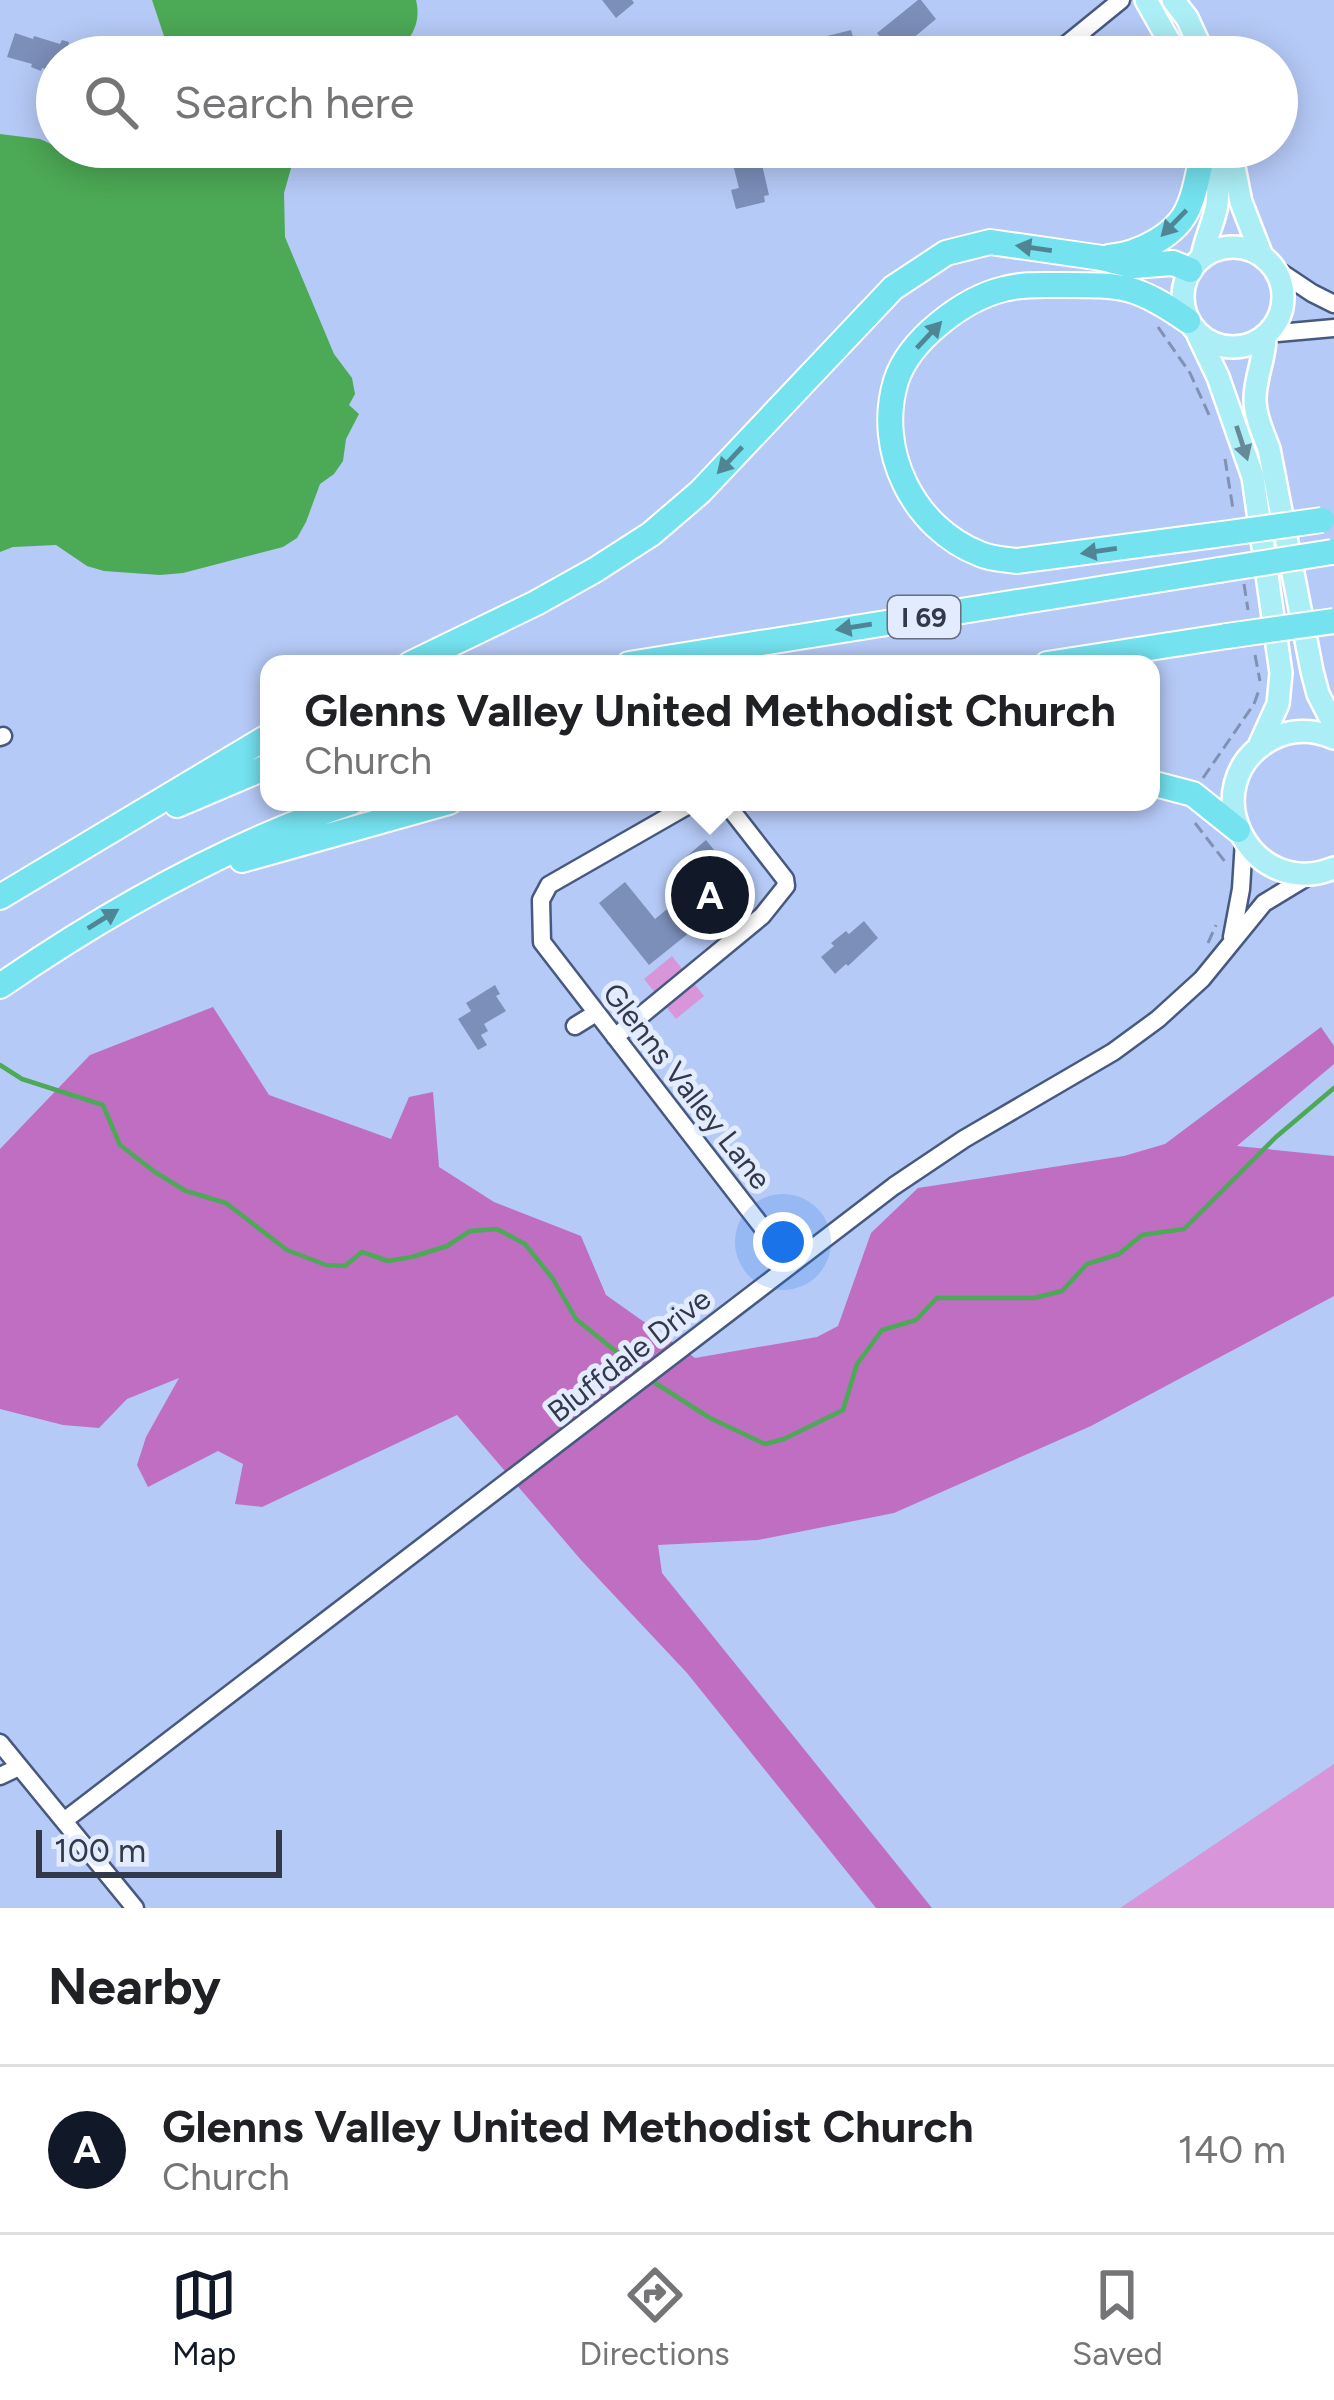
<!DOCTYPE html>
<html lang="en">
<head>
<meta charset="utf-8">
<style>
  body { margin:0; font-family:Figtree,sans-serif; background:#f2f2f2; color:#202124 }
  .scale { position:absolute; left:36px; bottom:30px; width:246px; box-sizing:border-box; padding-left:12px; border:6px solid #31394b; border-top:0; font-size:33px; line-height:42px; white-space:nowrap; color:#31394b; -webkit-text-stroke:9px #e3ebfe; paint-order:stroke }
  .you { position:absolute; left:783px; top:1242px; width:42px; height:42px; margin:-30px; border:9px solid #fff; border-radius:50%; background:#1a73e8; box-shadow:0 0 0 18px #1a73e833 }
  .badge { display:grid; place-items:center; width:78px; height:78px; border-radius:50%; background:#111827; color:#fff; font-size:39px; font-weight:700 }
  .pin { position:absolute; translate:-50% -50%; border:6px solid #fff; box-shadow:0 3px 12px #0006 }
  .popup { position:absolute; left:260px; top:655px; width:900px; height:156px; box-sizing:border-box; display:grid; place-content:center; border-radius:24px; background:#fff; filter:drop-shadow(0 3px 9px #0005); font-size:39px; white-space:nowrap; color:#757577 }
  .popup b { font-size:45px; color:#202124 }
  .popup::after { content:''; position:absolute; left:50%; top:100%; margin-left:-24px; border:24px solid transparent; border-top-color:#fff }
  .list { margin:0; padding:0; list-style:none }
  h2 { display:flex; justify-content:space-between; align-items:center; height:156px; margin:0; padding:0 48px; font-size:51px }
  h2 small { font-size:39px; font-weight:400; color:#757577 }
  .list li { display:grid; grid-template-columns:78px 1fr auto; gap:36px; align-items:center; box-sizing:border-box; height:168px; padding:0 48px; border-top:3px solid #e0e0e0 }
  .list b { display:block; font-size:45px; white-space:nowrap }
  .list p { margin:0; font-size:39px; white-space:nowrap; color:#757577 }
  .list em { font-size:39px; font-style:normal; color:#757577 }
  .icon { flex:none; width:66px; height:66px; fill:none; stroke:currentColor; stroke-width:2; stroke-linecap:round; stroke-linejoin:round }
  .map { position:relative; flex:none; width:1334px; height:1908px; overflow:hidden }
  .search { position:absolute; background:#fff; box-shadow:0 6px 30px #0003; left:36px; right:36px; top:36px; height:132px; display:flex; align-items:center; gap:30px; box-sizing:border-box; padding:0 42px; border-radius:66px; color:#757577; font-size:45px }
  .sheet { height:324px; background:#fff }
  nav { display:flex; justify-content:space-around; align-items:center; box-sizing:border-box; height:168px; border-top:3px solid #e0e0e0; background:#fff; font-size:33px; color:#757577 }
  nav a { display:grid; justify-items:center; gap:6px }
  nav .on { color:#111827 }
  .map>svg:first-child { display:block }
  .green { fill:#d895da }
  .forest { fill:#bf6ec2 }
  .water { fill:#4ca955 }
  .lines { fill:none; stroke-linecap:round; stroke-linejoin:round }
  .stream { stroke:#4ca955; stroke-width:4.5 }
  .building { fill:#7c8fb9 }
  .minor-casing { stroke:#47597f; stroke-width:21 }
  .major-casing { stroke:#fff; stroke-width:26 }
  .highway-casing { stroke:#fff; stroke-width:28 }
  .path { stroke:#8191b3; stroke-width:3; stroke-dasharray:12 6; stroke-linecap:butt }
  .minor { stroke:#fff; stroke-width:16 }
  .major { stroke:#aceef5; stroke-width:21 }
  .highway { stroke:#74e2ef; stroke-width:24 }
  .highway-bridge-casing { stroke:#fff; stroke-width:28; stroke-linecap:butt }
  .highway-bridge { stroke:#74e2ef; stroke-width:24 }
  .oneway { fill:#4f8595 }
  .oneway2 { fill:#688a98 }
  .labels { text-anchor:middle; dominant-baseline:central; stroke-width:10; stroke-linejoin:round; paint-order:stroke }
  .shield { fill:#e3ebfe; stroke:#666e81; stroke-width:3 }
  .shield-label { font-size:27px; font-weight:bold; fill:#31394b }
  .street-label { font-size:30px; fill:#31394b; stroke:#e3ebfe }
</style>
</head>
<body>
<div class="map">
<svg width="1334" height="1908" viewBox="0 0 1334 1908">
  <rect width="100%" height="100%" fill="#b6caf7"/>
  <path class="green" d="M 672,956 L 704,996 L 676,1019 L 644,979 Z
    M 1334,1764 L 1334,1908 L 1120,1908 Z"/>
  <path class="forest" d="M 213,1007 L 269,1095 L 391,1139 L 409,1097 L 433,1092 L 439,1167 L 494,1202 L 581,1236 L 606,1295 L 695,1358 L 817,1337 L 838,1326 L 871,1233 L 918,1188 L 1124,1156 L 1165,1144 L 1321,1027 L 1334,1046 L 1334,1064 L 1237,1146 L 1334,1156 L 1334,1296 L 1091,1426 L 894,1513 L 758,1540 L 658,1545 L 662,1573 L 932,1908 L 876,1908 L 687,1673 L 581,1560 L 457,1415 L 262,1507 L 235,1504 L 243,1464 L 218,1451 L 148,1487 L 137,1465 L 146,1437 L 179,1378 L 127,1399 L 99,1428 L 63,1425 L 0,1409 L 0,1149 L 90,1055 Z"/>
  <path class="water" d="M 152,0 L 416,0 C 422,24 410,41 392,57 L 166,57 L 164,36 Z
    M 0,134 L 40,139 L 62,149 L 84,164 L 94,164 L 114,147 L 297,147 L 284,193 L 285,237 L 334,354 L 352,378 L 355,394 L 349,405 L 359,414 L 346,439 L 343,461 L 334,474 L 320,484 L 306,522 L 297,538 L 283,547 L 183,573 L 160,575 L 104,571 L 87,566 L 56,545 L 13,547 L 0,552 Z"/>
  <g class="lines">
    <path class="stream" d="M 0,1065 L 22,1079 L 103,1105 L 120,1145 L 155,1172 L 186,1191 L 226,1203 L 287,1250 L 326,1265 L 345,1266 L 362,1252 L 388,1261 L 412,1257 L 447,1246 L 470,1231 L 497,1229 L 525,1244 L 553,1279 L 576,1319 L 640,1371
      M 649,1379 L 710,1418 L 765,1444 L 784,1439 L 843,1410 L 857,1364 L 882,1330 L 916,1320 L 937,1298 L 1034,1298 L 1062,1291 L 1087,1264 L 1119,1254 L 1142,1235 L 1184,1229 L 1276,1137 L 1334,1088"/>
  </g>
  <path class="building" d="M 602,0 L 632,0 L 634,3 L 616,18 Z
    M 918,0 L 921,0 L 936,19 L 894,54 L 877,33 Z
    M 851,30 L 858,53 L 842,57 L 804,57 L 800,43 Z
    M 15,33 L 33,39 L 34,36 L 60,44 L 62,40 L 69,42 L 68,47 L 98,57 L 57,57 L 55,72 L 42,68 L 41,71 L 31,67 L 32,64 L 7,57 Z
    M 733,147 L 753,147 L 755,157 L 760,156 L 769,195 L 764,196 L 765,202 L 736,209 L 731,190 L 739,188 L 731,157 L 735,156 Z
    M 706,840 L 745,888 L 649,965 L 599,903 L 625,882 L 655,919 L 699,883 L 681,861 Z
    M 864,921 L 878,938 L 848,966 L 846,964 L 835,974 L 821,957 L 834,946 L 831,943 L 846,931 L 849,934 Z
    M 495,985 L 500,994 L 496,996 L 506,1011 L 484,1024 L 488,1031 L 481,1035 L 487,1045 L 478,1050 L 458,1019 L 471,1011 L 466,1003 Z"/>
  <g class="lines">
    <g class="minor-casing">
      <path id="minor" d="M 1079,34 L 1097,57
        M 1051,57 L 1121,0
        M 1273,267 L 1312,293 L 1334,304
        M 1268,334 L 1334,328
        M 0,737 L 3,736
        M 694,802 L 549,885 L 541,900 L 542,942 L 790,1263
        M 1232,937 L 1241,889 L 1244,841
        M 575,1026 L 596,1013
        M 615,1037 L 762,916 L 786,886 L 785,879 L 725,802
        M 0,1743 L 135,1908
        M 0,1776 L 19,1767
        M 65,1820 L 894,1186 L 964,1139 L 1113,1052 L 1158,1019 L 1202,979 L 1264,903 L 1312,874"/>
    </g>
    <g class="major-casing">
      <path id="major" d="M 1146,0 L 1178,57
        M 1173,0 L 1187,18 L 1205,57
        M 1230,147 L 1241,202 L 1262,256
        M1183 297a50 50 0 1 1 100 0a50 50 0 1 1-100 0Z
        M 1202,257 C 1206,233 1221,211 1217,186 C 1216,173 1209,160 1204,147
        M 1198,335 L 1218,377 L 1253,477 L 1281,673 L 1278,704 L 1259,746
        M 1265,337 C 1265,359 1255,377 1255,399 C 1255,416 1263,433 1269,449 L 1312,671 L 1318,694 L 1334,725
        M 1334,738 C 1313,729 1290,729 1270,740 C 1192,785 1250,902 1334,868"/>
    </g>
    <g class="highway-casing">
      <path id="highway" d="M 1109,257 C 1139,254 1178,235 1189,206 C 1197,188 1199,166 1204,148
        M 1188,321 C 1135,284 1122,285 1059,285 C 1041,285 1022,284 1004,289 C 963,299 909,340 896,381 C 875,450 913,528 980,554 C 991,559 1004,559 1016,561 L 1215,535
        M 410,664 L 536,603 L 595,570 L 651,534 L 700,492 L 893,288 L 946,253 L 990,242 L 1102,258 L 1134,266 L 1173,263 L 1190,270
        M 629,664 L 1219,570
        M 1047,664 L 1227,636
        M 1151,783 L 1193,794 L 1238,830
        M 177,805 L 269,766
        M 242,860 L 449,802
        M 0,897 L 269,736
        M 0,986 C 109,911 226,845 352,802"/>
    </g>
    <path class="path" d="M 1158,327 L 1190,373 L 1210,417
      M 1225,459 L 1233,509
      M 1244,584 L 1248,610
      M 1255,655 L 1260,681
      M 1203,778 L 1254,704 L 1259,690
      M 1195,823 L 1226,863
      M 1208,943 L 1216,925"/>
    <use href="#minor" class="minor"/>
    <use href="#major" class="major"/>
    <use href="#highway" class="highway"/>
    <g class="highway-bridge-casing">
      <path id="highway-bridge" d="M 1215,535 L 1322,520
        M 1219,570 L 1332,552
        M 1227,636 L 1334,621"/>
    </g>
    <use href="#highway-bridge" class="highway-bridge"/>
  </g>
  <defs><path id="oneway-solid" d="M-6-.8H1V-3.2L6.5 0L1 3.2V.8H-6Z" transform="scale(3)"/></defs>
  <g class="oneway">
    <use href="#oneway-solid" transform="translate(1174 223) rotate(134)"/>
    <use href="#oneway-solid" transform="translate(1034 248) rotate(-172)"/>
    <use href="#oneway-solid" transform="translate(929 335) rotate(-47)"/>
    <use href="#oneway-solid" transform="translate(730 460) rotate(133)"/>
    <use href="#oneway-solid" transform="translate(1099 551) rotate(172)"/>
    <use href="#oneway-solid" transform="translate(854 627) rotate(171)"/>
    <use href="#oneway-solid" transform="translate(103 919) rotate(-32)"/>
  </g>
  <use class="oneway2" href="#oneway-solid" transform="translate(1242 443) rotate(72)"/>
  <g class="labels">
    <rect class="shield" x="888" y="596" width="72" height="42" rx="9"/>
    <g class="shield-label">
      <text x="924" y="617">I 69</text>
    </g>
    <g class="street-label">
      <text transform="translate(687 1086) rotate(52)">Glenns Valley Lane</text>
      <text transform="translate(629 1355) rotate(-38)">Bluffdale Drive</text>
    </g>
  </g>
</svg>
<div class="scale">100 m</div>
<div class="you"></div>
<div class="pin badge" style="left:710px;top:895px">A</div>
<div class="popup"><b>Glenns Valley United Methodist Church</b>Church</div>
<div class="search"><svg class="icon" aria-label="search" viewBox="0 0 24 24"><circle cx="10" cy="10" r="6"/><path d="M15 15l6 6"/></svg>Search here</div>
</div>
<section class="sheet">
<h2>Nearby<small></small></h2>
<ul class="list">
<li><span class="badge">A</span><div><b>Glenns Valley United Methodist Church</b><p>Church</p></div><em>140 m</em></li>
</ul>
</section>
<nav>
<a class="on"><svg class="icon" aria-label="map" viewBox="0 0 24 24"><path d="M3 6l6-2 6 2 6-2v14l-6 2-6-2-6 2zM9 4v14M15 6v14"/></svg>Map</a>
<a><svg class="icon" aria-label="directions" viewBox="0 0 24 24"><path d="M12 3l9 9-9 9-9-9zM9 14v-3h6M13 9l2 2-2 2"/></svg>Directions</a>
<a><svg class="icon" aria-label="saved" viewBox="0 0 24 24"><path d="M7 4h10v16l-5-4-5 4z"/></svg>Saved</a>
</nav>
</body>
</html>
